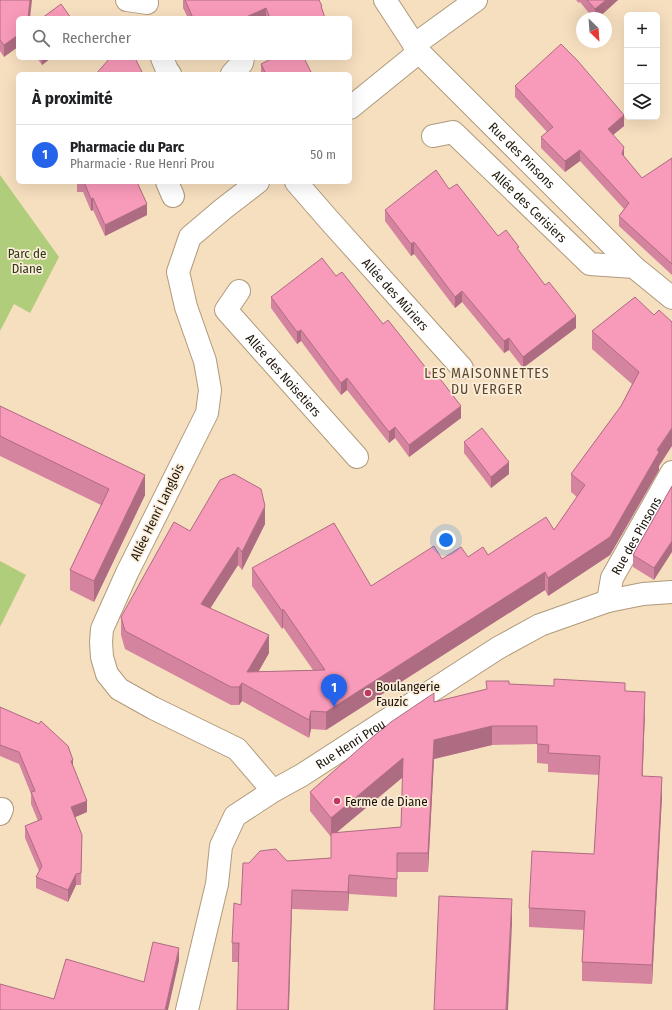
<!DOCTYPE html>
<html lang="fr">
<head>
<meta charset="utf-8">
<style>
  body { margin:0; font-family:"Fira Sans Condensed",sans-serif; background:#f2f2f2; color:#202124 }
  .controls { position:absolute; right:12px; top:12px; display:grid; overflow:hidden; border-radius:6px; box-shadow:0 4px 16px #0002 }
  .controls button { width:36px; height:36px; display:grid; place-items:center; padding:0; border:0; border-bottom:1px solid #e0e0e0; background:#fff; color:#202124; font:20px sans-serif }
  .compass { position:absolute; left:576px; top:12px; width:36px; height:36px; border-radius:50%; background:#fff; box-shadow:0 4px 16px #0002; rotate:155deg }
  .you { position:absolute; left:446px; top:540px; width:14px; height:14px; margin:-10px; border:3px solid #fff; border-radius:50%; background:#1a73e8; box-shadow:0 0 0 6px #1a73e833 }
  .badge { display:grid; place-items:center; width:26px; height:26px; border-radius:50%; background:#2563eb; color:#fff; font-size:13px; font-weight:700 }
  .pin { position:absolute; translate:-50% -33px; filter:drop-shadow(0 1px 2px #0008) }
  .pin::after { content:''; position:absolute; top:21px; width:14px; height:12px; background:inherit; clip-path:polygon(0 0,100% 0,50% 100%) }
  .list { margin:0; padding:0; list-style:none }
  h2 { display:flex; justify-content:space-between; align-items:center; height:52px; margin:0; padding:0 16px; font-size:17px }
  h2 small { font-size:13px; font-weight:400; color:#757577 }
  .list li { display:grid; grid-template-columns:26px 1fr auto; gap:12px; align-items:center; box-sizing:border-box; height:60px; padding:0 16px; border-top:1px solid #e0e0e0 }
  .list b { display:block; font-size:15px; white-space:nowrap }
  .list p { margin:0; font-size:13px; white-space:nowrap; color:#757577 }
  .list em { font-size:13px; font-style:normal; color:#757577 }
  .icon { flex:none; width:22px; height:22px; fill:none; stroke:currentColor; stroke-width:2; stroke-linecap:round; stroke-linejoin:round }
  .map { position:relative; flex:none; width:672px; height:1010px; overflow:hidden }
  .search { position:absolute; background:#fff; box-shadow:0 4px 16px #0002; left:16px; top:16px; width:336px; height:44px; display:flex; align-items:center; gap:10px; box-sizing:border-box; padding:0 14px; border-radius:6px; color:#757577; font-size:15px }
  .panel { position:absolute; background:#fff; box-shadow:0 4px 16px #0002; left:16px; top:72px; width:336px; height:112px; border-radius:6px }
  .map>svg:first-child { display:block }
  .green { fill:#b0cd7b }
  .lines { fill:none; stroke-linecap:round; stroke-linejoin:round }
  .minor-casing { stroke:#af9a7c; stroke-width:24 }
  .minor { stroke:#fff; stroke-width:22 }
  .wall { fill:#d5849f; fill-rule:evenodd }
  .shaded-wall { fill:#ae6c82 }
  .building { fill:#f89ab9; stroke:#ae6c82 }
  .poi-dot { fill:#c23463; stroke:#fbedda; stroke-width:1.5 }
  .labels { text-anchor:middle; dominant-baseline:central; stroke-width:3.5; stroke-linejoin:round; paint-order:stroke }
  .street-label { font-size:13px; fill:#1c1408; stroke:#fbedda }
  .park-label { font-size:13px; fill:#2d3915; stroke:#fbedda }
  .poi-label { font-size:13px; fill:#1c1408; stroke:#fbedda; text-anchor:start }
  .neighbourhood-label { font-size:14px; letter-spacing:1px; fill:#5b482c; stroke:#fbedda }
</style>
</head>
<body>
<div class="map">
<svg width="672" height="1010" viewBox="0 0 672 1010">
  <rect width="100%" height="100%" fill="#f6dfbf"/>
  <path class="green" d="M 0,175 L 59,257 L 30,313 L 14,304 L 0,331 Z
    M 0,561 L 26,575 L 0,627 Z"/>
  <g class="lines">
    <g class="minor-casing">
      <g id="minor">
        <path d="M 127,0 L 147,3"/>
        <path id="s1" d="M 385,0 L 419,52 L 634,267 L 672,298"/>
        <path d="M 414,45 L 476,0"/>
        <path d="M 162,58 L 167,70 L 170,74"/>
        <path d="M 232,74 L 242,63 L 243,58"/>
        <path d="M 350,108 L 419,52"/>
        <path id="s2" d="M 433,136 L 453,132 L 590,264 L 634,267"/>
        <path d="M 167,182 L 173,196"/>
        <path d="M 258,182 L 223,209 L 190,237 L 178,272 L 186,307 L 205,361 L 210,390 L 207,413 L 127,573 L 110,611 L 102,629 L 101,642 L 102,657 L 107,674 L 119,689 L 153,708 L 237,749 L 273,791"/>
        <path id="s3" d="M 296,182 L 329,220 L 462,368"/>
        <path id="s4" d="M 239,291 L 226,310 L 357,457"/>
        <path id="s5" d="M 608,601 L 612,578 L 672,472"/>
        <path d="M 0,814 L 2,809"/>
        <path id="s6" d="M 187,1010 L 217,884 L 221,846 L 235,816 L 273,791 L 302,775 L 498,648 L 540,625 L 608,601 L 643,594 L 672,592"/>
      </g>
    </g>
    <use href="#minor" class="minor"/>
  </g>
  <path class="wall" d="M 0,0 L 32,0 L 4,57 L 0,51 Z
    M 183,0 L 319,0 L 325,18 L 188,18 L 183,8 Z
    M 576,0 L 618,0 L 598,18 L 593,18 L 580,2 L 579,3 Z
    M 37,58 L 51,58 L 42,65 Z
    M 261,64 L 311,74 L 261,74 Z
    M 515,86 L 624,126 L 613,135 L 624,156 L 642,178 L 672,158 L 672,275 L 619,226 L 619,216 L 624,209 L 580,161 L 565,172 L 541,148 L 541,137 L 547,132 L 515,97 Z
    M 77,182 L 137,182 L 147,215 L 105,236 L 93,210 L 91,211 L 83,192 L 77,192 Z
    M 449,189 L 498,236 L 519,251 L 576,328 L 523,368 L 509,350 L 504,353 L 462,302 L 455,308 L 414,254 L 411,256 L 385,221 L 385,210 Z
    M 336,276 L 383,324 L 461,418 L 409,457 L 395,438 L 389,443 L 347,390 L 341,395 L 301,341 L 297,344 L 271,308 L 271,297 Z
    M 635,297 L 659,470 L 610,555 L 548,596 L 545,590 L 326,730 L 311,729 L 309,738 L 242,701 L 239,705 L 231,705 L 125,649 L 121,635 L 121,617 L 190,531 L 265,524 L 242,570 L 238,565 L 210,608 L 269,653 L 258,672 L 313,670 L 283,627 L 282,629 L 252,586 L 252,568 L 371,586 L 442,559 L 468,557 L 488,555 L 554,530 L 577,497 L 571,492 L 571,474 L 621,406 L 632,384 L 592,349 L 592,331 Z
    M 0,406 L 145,495 L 94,602 L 70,590 L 70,570 L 101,505 L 0,456 Z
    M 464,442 L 509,474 L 491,488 L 464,453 Z
    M 672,486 L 654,580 L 633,567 L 633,555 Z
    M 509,684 L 625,691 L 645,711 L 642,776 L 662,796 L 652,984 L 582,981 L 582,962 L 584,930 L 529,927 L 529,908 L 594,854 L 599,775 L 548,772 L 548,764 L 537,763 L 537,744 L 492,745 L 434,759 L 428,872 L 397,872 L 397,897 L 349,894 L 348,911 L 292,909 L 238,962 L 232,962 L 232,943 L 241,905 L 287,861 L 331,858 L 331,837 L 310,811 L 310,792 L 434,702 ZM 403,777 L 401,827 L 336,833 Z
    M 0,707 L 73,767 L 87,812 L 75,817 L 82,847 L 81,885 L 76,885 L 68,902 L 36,888 L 36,877 L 39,871 L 25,838 L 25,826 L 38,821 L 31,804 L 31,794 L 19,764 L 0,756 Z"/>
  <path class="shaded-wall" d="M 30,0 L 32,0 L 30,18 L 28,18 Z
    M 606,0 L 618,0 L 598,18 L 595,18 L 595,9 Z
    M 266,8 L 266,18 L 244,18 Z
    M 18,35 L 18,47 L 4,57 L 4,45 Z
    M 42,58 L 51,58 L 42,65 Z
    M 624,115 L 624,126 L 608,139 L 608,129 Z
    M 624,147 L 624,157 L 622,154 Z
    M 580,150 L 580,161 L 565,172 L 565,161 Z
    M 93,198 L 93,210 L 91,211 L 91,199 Z
    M 147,204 L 147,215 L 105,236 L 105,225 Z
    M 414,242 L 414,254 L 411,256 L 411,244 Z
    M 462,291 L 462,302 L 455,308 L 455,297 Z
    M 576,316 L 576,328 L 523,368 L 523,357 Z
    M 301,330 L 301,341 L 297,344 L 297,332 Z
    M 509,338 L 509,350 L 504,353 L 504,341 Z
    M 347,378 L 347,390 L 341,395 L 341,383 Z
    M 461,406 L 461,418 L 409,457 L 409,445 Z
    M 395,427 L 395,438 L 389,443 L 389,432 Z
    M 672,428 L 672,446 L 659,466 L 659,470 L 610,555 L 548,596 L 548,578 L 657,450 Z
    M 509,462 L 509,474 L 491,488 L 491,477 Z
    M 145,475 L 145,495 L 94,602 L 94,581 Z
    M 265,506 L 265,524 L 242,570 L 242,552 Z
    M 672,541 L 672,552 L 654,580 L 654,568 Z
    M 238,547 L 238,565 L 201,623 L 201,604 Z
    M 545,572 L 545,590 L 326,730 L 326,712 Z
    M 283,609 L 283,627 L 282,629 L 282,611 Z
    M 269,635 L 269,653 L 250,687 L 247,672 Z
    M 242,683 L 242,701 L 239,705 L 239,687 Z
    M 645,692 L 645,711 L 642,795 L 642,776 Z
    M 311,711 L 311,729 L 309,738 L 309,720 Z
    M 492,726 L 492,745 L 434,759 L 428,872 L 428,853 L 434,740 Z
    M 403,758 L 403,777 L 331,837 L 331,818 Z
    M 73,760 L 73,772 L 71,761 Z
    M 662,777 L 662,796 L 652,984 L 652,965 Z
    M 87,801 L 87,812 L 71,819 L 71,807 Z
    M 76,874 L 76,885 L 68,902 L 68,890 Z
    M 349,875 L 349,894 L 348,911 L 348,892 Z
    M 292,890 L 292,909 L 289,1010 L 288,1010 Z
    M 512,899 L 512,924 L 508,1010 L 506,1010 Z
    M 179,948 L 179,961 L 168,1010 L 165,1010 Z"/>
  <path class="building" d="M 0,0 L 30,0 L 28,18 L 18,18 L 18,35 L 4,45 L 0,40 Z
    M 185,0 L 319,0 L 322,6 L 321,6 L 325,18 L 270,18 L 266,8 L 244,18 L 193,18 Z
    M 587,0 L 606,0 L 595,9 Z
    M 61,4 L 71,18 L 42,18 Z
    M 561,44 L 577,60 L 624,115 L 608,129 L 624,147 L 622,154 L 642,178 L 672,158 L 672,264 L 619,216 L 629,203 L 580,150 L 565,161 L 541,137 L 553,127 L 515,86 Z
    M 110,58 L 118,58 L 119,59 L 122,58 L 135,58 L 143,74 L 96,74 Z
    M 273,58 L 304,58 L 311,72 L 308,74 L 266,74 L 261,64 Z
    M 436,170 L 449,189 L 457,184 L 498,236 L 506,230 L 519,247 L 517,248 L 545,285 L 549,282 L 576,316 L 523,357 L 509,338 L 504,341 L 462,291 L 455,297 L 414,242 L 411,244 L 385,210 Z
    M 84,182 L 137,182 L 147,204 L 105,225 L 93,198 L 91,199 Z
    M 322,258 L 336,276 L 342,272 L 383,324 L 388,320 L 430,373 L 434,371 L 461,406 L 409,445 L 395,427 L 389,432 L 347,378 L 341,383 L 301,330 L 297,332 L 271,297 Z
    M 635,297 L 654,315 L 659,310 L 672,322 L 672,428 L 657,450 L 659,452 L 610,537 L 548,578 L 545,572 L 326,712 L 311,711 L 309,720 L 242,683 L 239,687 L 231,687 L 125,631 L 121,617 L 174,522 L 190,531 L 220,480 L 234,474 L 261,489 L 265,506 L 242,552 L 238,547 L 201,604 L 269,635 L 247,672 L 325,670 L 283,609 L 282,611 L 252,568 L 334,523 L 371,586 L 434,546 L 442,559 L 461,547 L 468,557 L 483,547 L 488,555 L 546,517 L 554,530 L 585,485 L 571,474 L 621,406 L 639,372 L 592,331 Z
    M 0,406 L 145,475 L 94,581 L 70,570 L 109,489 L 0,436 Z
    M 482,428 L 509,462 L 491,477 L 464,442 Z
    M 672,486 L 672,541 L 654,568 L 633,555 Z
    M 554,679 L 625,683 L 625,691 L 645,692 L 642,776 L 662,777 L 652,965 L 582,962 L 585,911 L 529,908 L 532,851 L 594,854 L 600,756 L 548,753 L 549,745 L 537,744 L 537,726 L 492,726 L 434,740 L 428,853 L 397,853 L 397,879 L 349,875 L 348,892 L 292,890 L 288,1010 L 237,1010 L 239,943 L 232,943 L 234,903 L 241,905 L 243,863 L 249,863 L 260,851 L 276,849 L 287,861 L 331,858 L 331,833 L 401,827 L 403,758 L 331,818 L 310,792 L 369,740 L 391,722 L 434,693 L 434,702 L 487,689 L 486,681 L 509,681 L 509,684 L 554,686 Z
    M 0,707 L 39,724 L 41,721 L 68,746 L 73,760 L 71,761 L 87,801 L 71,807 L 82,835 L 81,873 L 76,874 L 68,890 L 36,877 L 42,866 L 25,826 L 42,819 L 31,792 L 35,791 L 19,752 L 0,745 Z
    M 439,896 L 512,899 L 506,1010 L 434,1010 Z
    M 153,942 L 179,948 L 165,1010 L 0,1010 L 0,984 L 54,999 L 66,959 L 144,982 Z"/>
  <g class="poi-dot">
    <circle cx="368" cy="693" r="4"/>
    <circle cx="337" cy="801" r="4"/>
  </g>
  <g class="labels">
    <g class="street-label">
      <text stroke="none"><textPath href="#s1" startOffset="208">Rue des Pinsons</textPath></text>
      <text stroke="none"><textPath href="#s2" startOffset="127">Allée des Cerisiers</textPath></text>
      <text stroke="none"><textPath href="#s3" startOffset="150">Allée des Mûriers</textPath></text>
      <text stroke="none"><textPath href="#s4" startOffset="110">Allée des Noisetiers</textPath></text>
      <text transform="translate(157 512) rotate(-64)">Allée Henri Langlois</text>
      <text stroke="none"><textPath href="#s5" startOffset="72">Rue des Pinsons</textPath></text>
      <text stroke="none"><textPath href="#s6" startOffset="337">Rue Henri Prou</textPath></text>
    </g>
    <g class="park-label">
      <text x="27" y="253">Parc de<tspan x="27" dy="15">Diane</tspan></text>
    </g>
    <g class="poi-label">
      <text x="376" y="686">Boulangerie<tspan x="376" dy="15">Fauzic</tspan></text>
      <text x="345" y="801">Ferme de Diane</text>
    </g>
    <g class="neighbourhood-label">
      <text x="487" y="373">LES MAISONNETTES<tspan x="487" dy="16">DU VERGER</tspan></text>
    </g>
  </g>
</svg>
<div class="controls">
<button>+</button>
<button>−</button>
<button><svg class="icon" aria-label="layers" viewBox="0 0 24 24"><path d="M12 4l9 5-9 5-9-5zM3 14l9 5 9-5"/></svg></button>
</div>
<svg class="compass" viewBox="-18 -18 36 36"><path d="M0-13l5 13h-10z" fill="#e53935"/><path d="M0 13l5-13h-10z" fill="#757577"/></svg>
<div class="you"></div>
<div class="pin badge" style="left:334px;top:707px">1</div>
<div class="search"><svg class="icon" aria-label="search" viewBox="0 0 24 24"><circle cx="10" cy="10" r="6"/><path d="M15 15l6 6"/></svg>Rechercher</div>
<section class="panel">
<h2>À proximité<small></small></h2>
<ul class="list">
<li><span class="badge">1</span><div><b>Pharmacie du Parc</b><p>Pharmacie · Rue Henri Prou</p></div><em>50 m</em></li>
</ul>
</section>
</div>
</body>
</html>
